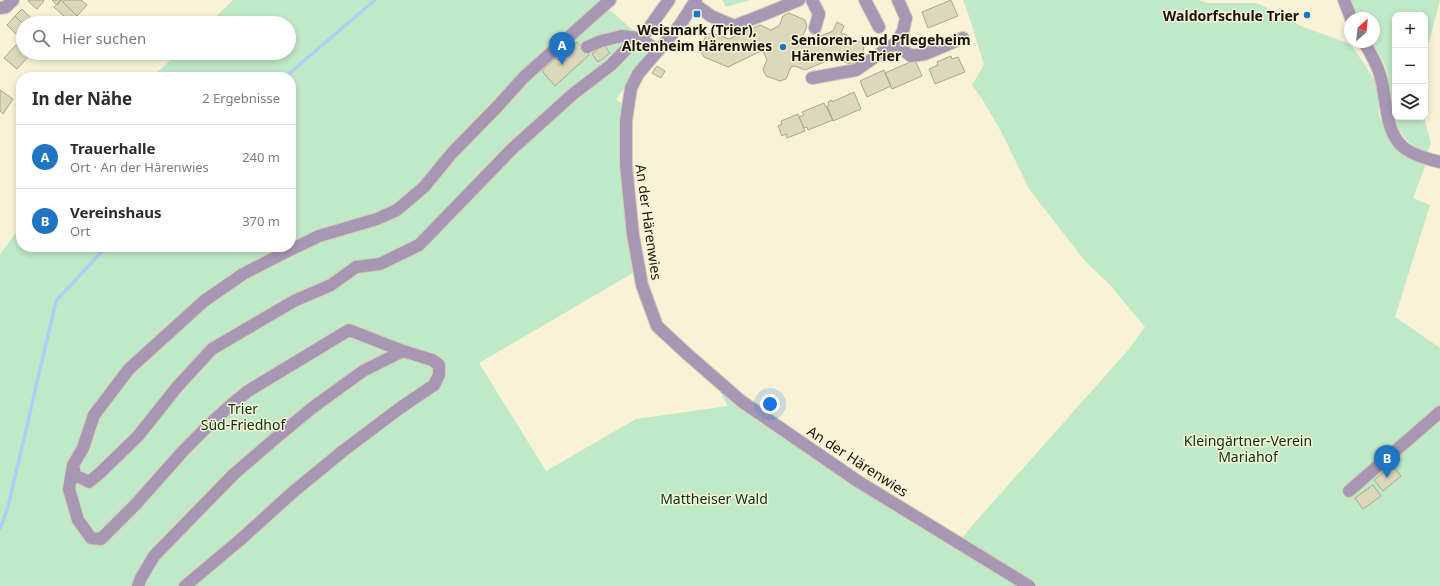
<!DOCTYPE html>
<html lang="de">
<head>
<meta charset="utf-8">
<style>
  body { margin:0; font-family:"Noto Sans",sans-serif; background:#f7f7f7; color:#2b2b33 }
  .controls { position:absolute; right:12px; top:12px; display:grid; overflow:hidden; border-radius:8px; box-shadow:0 2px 6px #0003 }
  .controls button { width:36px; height:36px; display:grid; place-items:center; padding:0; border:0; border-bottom:1px solid #e1e1e2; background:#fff; color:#2b2b33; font:20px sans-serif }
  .compass { position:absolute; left:1344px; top:12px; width:36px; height:36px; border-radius:50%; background:#fff; box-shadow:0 2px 6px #0003; rotate:27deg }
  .you { position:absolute; left:770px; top:404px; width:14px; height:14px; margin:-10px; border:3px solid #fff; border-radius:50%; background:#1a73e8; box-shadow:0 0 0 6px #1a73e833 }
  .badge { display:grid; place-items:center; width:26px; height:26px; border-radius:50%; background:#1f75c3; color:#fff; font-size:13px; font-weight:700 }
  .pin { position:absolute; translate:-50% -33px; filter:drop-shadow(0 1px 2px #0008) }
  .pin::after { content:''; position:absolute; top:21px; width:14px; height:12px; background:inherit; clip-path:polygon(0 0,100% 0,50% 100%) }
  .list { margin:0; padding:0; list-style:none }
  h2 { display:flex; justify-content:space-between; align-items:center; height:52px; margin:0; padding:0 16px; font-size:17px }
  h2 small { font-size:13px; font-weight:400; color:#7c7c81 }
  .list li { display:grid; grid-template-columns:26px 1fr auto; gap:12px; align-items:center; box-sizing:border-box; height:64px; padding:0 16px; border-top:1px solid #e1e1e2 }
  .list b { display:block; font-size:15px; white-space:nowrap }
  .list p { margin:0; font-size:13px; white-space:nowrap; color:#7c7c81 }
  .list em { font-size:13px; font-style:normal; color:#7c7c81 }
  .icon { flex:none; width:22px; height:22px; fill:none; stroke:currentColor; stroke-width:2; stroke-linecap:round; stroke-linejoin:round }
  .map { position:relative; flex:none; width:1440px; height:586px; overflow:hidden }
  .search { position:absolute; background:#fff; box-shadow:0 2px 6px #0003; left:16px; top:16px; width:280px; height:44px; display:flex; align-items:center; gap:10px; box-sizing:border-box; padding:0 14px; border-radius:22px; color:#7c7c81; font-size:15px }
  .panel { position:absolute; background:#fff; box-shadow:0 2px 6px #0003; left:16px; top:72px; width:280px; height:180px; border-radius:16px }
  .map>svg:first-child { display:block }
  .green { fill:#bfe9c7 }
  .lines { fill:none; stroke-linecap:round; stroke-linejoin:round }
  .stream { stroke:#add1f4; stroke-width:3.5 }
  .building { fill:#dcd8bc; stroke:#aca78c }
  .minor-casing { stroke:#d4cfb6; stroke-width:14 }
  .minor { stroke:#a897b4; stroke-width:12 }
  .poi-dot { fill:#1f75c3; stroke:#f8f3d7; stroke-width:1.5 }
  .labels { text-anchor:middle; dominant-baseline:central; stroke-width:3; stroke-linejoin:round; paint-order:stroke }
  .poi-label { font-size:14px; font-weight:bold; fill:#15130a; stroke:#f8f3d7; text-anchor:end }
  .street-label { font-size:14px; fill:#15130a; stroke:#f8f3d7 }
  .park-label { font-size:14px; fill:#003312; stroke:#f8f3d7 }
</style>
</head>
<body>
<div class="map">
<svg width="1440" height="586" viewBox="0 0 1440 586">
  <rect width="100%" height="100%" fill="#f8f3d7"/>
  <path class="green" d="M 233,0 L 606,0 L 603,4 L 636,33 L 651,51 L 616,99 L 624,105 L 620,162 L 633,273 L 479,363 L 546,471 L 636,419 L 728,406 L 719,390 L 736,406 L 960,541 L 970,528 L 1129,349 L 1145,327 L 1110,285 L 1085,261 L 1029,189 L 1003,135 L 981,97 L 972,85 L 984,65 L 970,19 L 963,0 L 1199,0 L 1207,3 L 1257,3 L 1301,26 L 1350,44 L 1361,59 L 1377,84 L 1379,115 L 1382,123 L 1394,144 L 1426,164 L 1413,198 L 1430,205 L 1395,317 L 1440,348 L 1440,586 L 0,586 L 0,254 L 21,226 L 21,247 L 291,247 L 291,77 L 152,77 L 178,53 L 289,53 L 289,23 L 209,23 Z
    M 722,0 L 750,0 L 726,7 Z
    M 1349,0 L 1440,0 L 1425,58 L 1425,15 L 1395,15 L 1395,117 L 1424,117 L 1431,144 L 1427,152 C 1422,150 1417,148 1413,145 C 1388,127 1393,98 1387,72 C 1385,62 1377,51 1372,42 L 1374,42 L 1374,18 L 1359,18 Z"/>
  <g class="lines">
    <path class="stream" d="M 285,77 L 375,0
      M 0,529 L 8,507 L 56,301 L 106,247"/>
  </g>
  <path class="building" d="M 29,0 L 43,0 L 44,1 L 37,9 L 28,1 Z
    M 52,0 L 61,0 L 57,5 Z
    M 61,0 L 77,16 L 71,23 L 54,7 Z
    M 64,0 L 81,0 L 87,5 L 77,16 L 63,2 Z
    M 951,0 L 958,16 L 928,28 L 922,12 Z
    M 22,9 L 32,19 L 28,23 L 23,24 L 15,16 Z
    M 789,13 L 805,20 L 807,26 L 799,45 L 833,31 L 837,22 L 844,26 L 841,33 L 862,43 L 864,48 L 858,63 L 853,65 L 834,58 L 805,70 L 795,66 L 791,67 L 786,79 L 780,81 L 766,76 L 763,69 L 767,60 L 763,50 L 728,67 L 704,57 L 700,50 L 706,35 L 711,33 L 729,39 L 760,25 L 771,30 L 779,26 L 783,16 Z
    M 15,16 L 23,24 L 23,28 L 17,35 L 7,25 Z
    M 32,19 L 36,23 L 28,23 Z
    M 577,42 L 589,55 L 555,86 L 542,71 L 556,58 L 558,60 Z
    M 16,45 L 23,53 L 29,56 L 17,69 L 4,58 Z
    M 604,45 L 610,53 L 598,62 L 592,54 Z
    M 951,56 L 952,59 L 958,57 L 965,72 L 935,84 L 929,69 L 938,65 L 937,62 Z
    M 915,60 L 922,76 L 892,89 L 885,73 Z
    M 657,66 L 665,71 L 661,78 L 652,73 Z
    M 884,70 L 891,86 L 867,97 L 860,81 Z
    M 0,90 L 13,99 L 3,114 L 0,111 Z
    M 854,92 L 861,109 L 833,121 L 827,106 L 829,105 L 828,102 L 832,100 L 832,102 Z
    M 824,103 L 833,120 L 808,130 L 807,127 L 804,128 L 799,117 L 804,115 L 802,112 Z
    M 798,114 L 805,131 L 787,138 L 786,134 L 782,136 L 778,126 L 782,124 L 781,121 Z
    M 1392,465 L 1401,476 L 1383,491 L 1374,480 Z
    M 1373,485 L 1381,496 L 1363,509 L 1355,498 Z"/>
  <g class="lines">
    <g class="minor-casing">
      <path id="minor" d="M 696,0 L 680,25 L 638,74 L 631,88 L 626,121 L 626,165 L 633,235 L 642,285 L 657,326 L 686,353 L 741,401 L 859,482 L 1029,586
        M 812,0 L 819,14 L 815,28
        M 865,0 L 879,27
        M 1344,0 L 1351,18
        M 694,4 L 711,16 L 734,26 L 765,14 L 799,0
        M 0,8 L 6,7 L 13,0
        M 897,42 L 902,49 L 911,56 L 925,54 L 963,38
        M 1364,42 C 1370,52 1377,64 1380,75 C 1387,97 1384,131 1403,147 C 1411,154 1430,160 1440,162
        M 587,47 L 601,41 L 622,36 L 637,38
        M 658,51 L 641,39 L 669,0
        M 812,78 L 856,70 L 897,42 L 903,31 L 906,18 L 898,0
        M 73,465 L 75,475 L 89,482 L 101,472 L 138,436 L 177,387 L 212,349 L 294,301 L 331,285 L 356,267 L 380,264 L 419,245 L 512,149 L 573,94 L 611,65 L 637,38 L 641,39
        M 1349,491 L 1440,412
        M 138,586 L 141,578 L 154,556 L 234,474 L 277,437 L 312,408 L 363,371 L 403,351
        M 185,586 L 240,540 L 293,492 L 343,451 L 400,408 L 434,385 L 439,375 L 439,365 L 432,360 L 403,351 L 349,330 L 248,391 L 232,404 L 212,422 L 184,450 L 136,504 L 101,539 L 91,538 L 78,520 L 69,489 L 73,465 L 83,448 L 94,415 L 129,369 L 204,301 L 243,274 L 288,251 L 319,236 L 377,219 L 397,210 L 424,187 L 452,153 L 496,108 L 524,77 L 610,0"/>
    </g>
    <use href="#minor" class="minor"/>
  </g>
  <g class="poi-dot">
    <rect x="693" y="10" width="8" height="8" rx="2"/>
    <circle cx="1307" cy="15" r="4"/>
    <circle cx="783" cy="47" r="4"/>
  </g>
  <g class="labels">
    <g class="poi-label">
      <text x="1299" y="15">Waldorfschule Trier</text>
      <text x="697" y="29" text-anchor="middle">Weismark (Trier),<tspan x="697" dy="16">Altenheim Härenwies</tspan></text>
      <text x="791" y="39" text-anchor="start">Senioren- und Pflegeheim<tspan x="791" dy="16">Härenwies Trier</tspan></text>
    </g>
    <g class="street-label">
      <text transform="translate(649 222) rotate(82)">An der Härenwies</text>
      <text transform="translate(858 461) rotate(33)">An der Härenwies</text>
    </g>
    <g class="park-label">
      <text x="243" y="408">Trier<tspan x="243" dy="16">Süd-Friedhof</tspan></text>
      <text x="1248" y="440">Kleingärtner-Verein<tspan x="1248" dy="16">Mariahof</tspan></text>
      <text x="714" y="498">Mattheiser Wald</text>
    </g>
  </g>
</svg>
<div class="controls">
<button>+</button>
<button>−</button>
<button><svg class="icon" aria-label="layers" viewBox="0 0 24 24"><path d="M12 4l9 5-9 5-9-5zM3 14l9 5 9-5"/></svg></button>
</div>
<svg class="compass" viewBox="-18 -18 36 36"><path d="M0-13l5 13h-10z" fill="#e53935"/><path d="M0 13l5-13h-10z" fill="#7c7c81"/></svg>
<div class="you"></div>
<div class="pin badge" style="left:562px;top:65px">A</div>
<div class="pin badge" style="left:1387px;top:478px">B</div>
<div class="search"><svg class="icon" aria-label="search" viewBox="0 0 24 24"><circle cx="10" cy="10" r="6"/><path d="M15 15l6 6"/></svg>Hier suchen</div>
<section class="panel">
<h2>In der Nähe<small>2 Ergebnisse</small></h2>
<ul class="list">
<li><span class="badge">A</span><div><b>Trauerhalle</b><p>Ort · An der Härenwies</p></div><em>240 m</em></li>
<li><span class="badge">B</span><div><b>Vereinshaus</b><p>Ort</p></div><em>370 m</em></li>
</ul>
</section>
</div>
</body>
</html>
